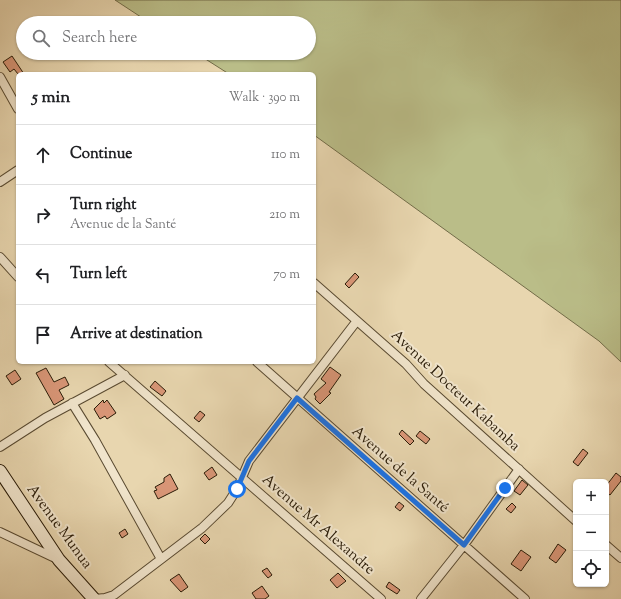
<!DOCTYPE html>
<html lang="en">
<head>
<meta charset="utf-8">
<style>
  body { margin:0; font-family:"Sorts Mill Goudy",serif; background:#f6f6f6; color:#202124 }
  .controls { position:absolute; right:12px; bottom:12px; display:grid; overflow:hidden; border-radius:6px; box-shadow:0 1px 3px #0004 }
  .controls button { width:36px; height:36px; display:grid; place-items:center; padding:0; border:0; border-bottom:1px solid #e0e0e0; background:#fff; color:#202124; font:20px sans-serif }
  .stop { position:absolute; width:12px; height:12px; margin:-9px; border:3px solid #1a73e8; border-radius:50%; background:#fff }
  .stop.end { background:#1a73e8; border-color:#fff; box-shadow:0 1px 4px #0008 }
  .list { margin:0; padding:0; list-style:none }
  h2 { display:flex; justify-content:space-between; align-items:center; height:52px; margin:0; padding:0 16px; font-size:17px }
  h2 small { font-size:13px; font-weight:400; color:#757577 }
  .list li { display:grid; grid-template-columns:26px 1fr auto; gap:12px; align-items:center; box-sizing:border-box; height:60px; padding:0 16px; border-top:1px solid #e0e0e0 }
  .list b { display:block; font-size:15px; white-space:nowrap }
  .list p { margin:0; font-size:13px; white-space:nowrap; color:#757577 }
  .list em { font-size:13px; font-style:normal; color:#757577 }
  .icon { flex:none; width:22px; height:22px; fill:none; stroke:currentColor; stroke-width:2; stroke-linecap:round; stroke-linejoin:round }
  .map { position:relative; flex:none; width:621px; height:599px; overflow:hidden }
  .search { position:absolute; background:#fff; box-shadow:0 1px 3px #0004; left:16px; top:16px; width:300px; height:44px; display:flex; align-items:center; gap:10px; box-sizing:border-box; padding:0 14px; border-radius:22px; color:#757577; font-size:15px }
  .panel { position:absolute; background:#fff; box-shadow:0 1px 3px #0004; left:16px; top:72px; width:300px; height:292px; border-radius:6px }
  .map>svg:first-child { display:block }
  .green { fill:#babd88; stroke:#726c48 }
  .building { fill:#d99677; stroke:#291b07 }
  .lines { fill:none; stroke-linecap:round; stroke-linejoin:round }
  .street-casing { stroke:#594a31; stroke-width:10 }
  .secondary-casing { stroke:#291b07; stroke-width:14 }
  .street { stroke:#f0e4cb; stroke-width:8 }
  .secondary { stroke:#f0e4cb; stroke-width:12 }
  .route { stroke:#1a73e8; stroke-width:5 }
  .labels { text-anchor:middle; dominant-baseline:central; stroke-width:4; stroke-linejoin:round; paint-order:stroke }
  .street-label { font-size:15px; fill:#291b07; stroke:#f0e4cb }
</style>
</head>
<body>
<div class="map">
<svg width="621" height="599" viewBox="0 0 621 599">
  <rect width="100%" height="100%" fill="#e8d6af"/>
  <filter id="stains"><feTurbulence type="fractalNoise" baseFrequency=".005" numOctaves="4"/><feColorMatrix values="0 0 0 0 .2 0 0 0 0 .09 0 0 0 0 .02 0 0 0 .5 -.17"/></filter>
  <radialGradient id="worn" r=".72"><stop offset=".6" stop-color="#630" stop-opacity="0"/><stop offset="1" stop-color="#630" stop-opacity=".3"/></radialGradient>
  <path class="green" d="M 115,0 L 621,0 L 621,362 L 599,341 L 314,135 L 314,74 L 229,74 L 196,53 L 309,53 L 309,23 L 150,23 Z"/>
  <path class="building" d="M 12,56 L 24,74 L 18,74 L 14,69 L 10,72 L 3,62 Z
    M 355,273 L 359,277 L 349,288 L 345,284 Z
    M 330,367 L 341,375 L 329,392 L 331,393 L 320,404 L 315,399 L 316,397 L 314,394 L 326,383 L 321,379 Z
    M 46,368 L 54,382 L 65,377 L 69,385 L 59,390 L 64,399 L 54,405 L 36,373 Z
    M 15,370 L 21,379 L 12,385 L 6,376 Z
    M 155,381 L 166,391 L 162,396 L 150,387 Z
    M 103,400 L 104,403 L 107,400 L 116,413 L 107,419 L 105,416 L 100,419 L 94,409 Z
    M 200,411 L 205,415 L 199,422 L 194,418 Z
    M 402,430 L 414,441 L 410,445 L 399,434 Z
    M 420,431 L 430,439 L 426,444 L 416,436 Z
    M 583,449 L 588,453 L 578,466 L 573,462 Z
    M 212,467 L 217,475 L 209,480 L 204,473 Z
    M 616,473 L 621,477 L 621,481 L 610,495 L 606,492 L 606,486 Z
    M 170,474 L 178,489 L 158,499 L 154,491 L 157,490 L 155,487 L 164,482 L 164,478 Z
    M 522,480 L 528,485 L 520,495 L 514,491 Z
    M 399,502 L 404,506 L 400,511 L 395,507 Z
    M 512,503 L 516,507 L 511,513 L 506,509 Z
    M 125,529 L 128,534 L 122,538 L 119,533 Z
    M 205,534 L 210,539 L 205,544 L 200,539 Z
    M 558,544 L 566,550 L 556,563 L 549,558 Z
    M 521,550 L 531,557 L 521,571 L 511,564 Z
    M 267,568 L 272,575 L 268,578 L 262,571 Z
    M 338,573 L 346,581 L 337,588 L 330,580 Z
    M 179,574 L 188,587 L 181,592 L 170,580 Z
    M 389,582 L 400,590 L 397,594 L 386,587 Z
    M 262,586 L 269,596 L 265,599 L 256,599 L 252,593 Z"/>
  <g class="lines">
    <g class="street-casing">
      <path id="street" d="M 0,77 L 18,109
        M 0,182 L 18,170
        M 0,257 L 18,277
        M 314,283 L 406,364 L 424,384 L 576,521
        M 109,362 L 381,599
        M 257,362 L 525,599
        M 72,403 L 95,440 L 161,559
        M 0,447 L 45,418 L 125,375
        M 0,532 L 57,559
        M 606,545 L 621,558
        M 94,599 L 105,598 L 114,595 L 202,528 L 228,503 L 237,489 L 249,461 L 356,322
        M 421,599 L 464,545 L 519,469"/>
    </g>
    <g class="secondary-casing">
      <path id="secondary" d="M 0,471 L 59,560 L 94,599"/>
    </g>
    <use href="#street" class="street"/>
    <use href="#secondary" class="secondary"/>
  </g>
  <g class="lines">
    <path class="route" d="M 237,489 L 249,461 L 297,398 L 464,545 L 505,488"/>
  </g>
  <g class="labels">
    <g class="street-label">
      <text transform="translate(455 391) rotate(43)">Avenue Docteur Kabamba</text>
      <text transform="translate(400 470) rotate(41)">Avenue de la Santé</text>
      <text transform="translate(318 525) rotate(41)">Avenue Mr Alexandre</text>
      <text transform="translate(59 527) rotate(54)">Avenue Munua</text>
    </g>
  </g>
  <rect width="100%" height="100%" filter="url(#stains)"/>
  <rect width="100%" height="100%" fill="url(#worn)"/>
</svg>
<div class="controls">
<button>+</button>
<button>−</button>
<button><svg class="icon" aria-label="locate" viewBox="0 0 24 24"><circle cx="12" cy="12" r="6"/><path d="M12 2v4M12 18v4M2 12h4M18 12h4"/></svg></button>
</div>
<div class="stop" style="left:237px;top:489px"></div>
<div class="stop end" style="left:505px;top:488px"></div>
<div class="search"><svg class="icon" aria-label="search" viewBox="0 0 24 24"><circle cx="10" cy="10" r="6"/><path d="M15 15l6 6"/></svg>Search here</div>
<section class="panel">
<h2>5 min<small>Walk · 390 m</small></h2>
<ul class="list">
<li><svg class="icon" aria-label="ahead" viewBox="0 0 24 24"><path d="M12 20V5M6 11l6-6 6 6"/></svg><div><b>Continue</b></div><em>110 m</em></li>
<li><svg class="icon" aria-label="right" viewBox="0 0 24 24"><path d="M7 20v-9h11M14 6l5 5-5 5"/></svg><div><b>Turn right</b><p>Avenue de la Santé</p></div><em>210 m</em></li>
<li><svg class="icon" aria-label="left" viewBox="0 0 24 24"><path d="M17 20v-9H6M10 6l-5 5 5 5"/></svg><div><b>Turn left</b></div><em>70 m</em></li>
<li><svg class="icon" aria-label="arrive" viewBox="0 0 24 24"><path d="M6 21V4h12l-3 4 3 4H6"/></svg><div><b>Arrive at destination</b></div></li>
</ul>
</section>
</div>
</body>
</html>
